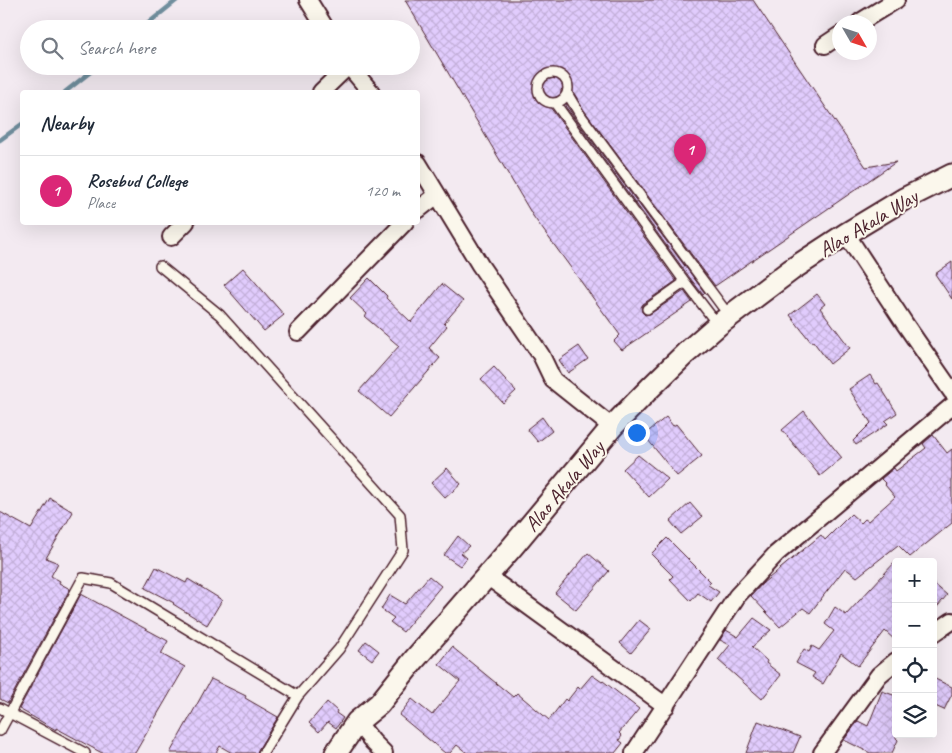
<!DOCTYPE html>
<html lang="en">
<head>
<meta charset="utf-8">
<style>
  body { margin:0; font-family:Caveat,sans-serif; background:#f6f6f7; color:#1f2937 }
  .controls { position:absolute; right:15px; bottom:15px; display:grid; overflow:hidden; border-radius:5px; box-shadow:0 5px 20px #0002 }
  .controls button { width:45px; height:45px; display:grid; place-items:center; padding:0; border:0; border-bottom:1px solid #e0e1e3; background:#fff; color:#1f2937; font:25px sans-serif }
  .compass { position:absolute; left:832px; top:15px; width:45px; height:45px; border-radius:50%; background:#fff; box-shadow:0 5px 20px #0002; rotate:129deg }
  .you { position:absolute; left:636px; top:432px; width:18px; height:18px; margin:-12px; border:4px solid #fff; border-radius:50%; background:#1a73e8; box-shadow:0 0 0 8px #1a73e833 }
  .badge { display:grid; place-items:center; width:32px; height:32px; border-radius:50%; background:#db2777; color:#fff; font-size:16px; font-weight:700 }
  .pin { position:absolute; translate:-50% -41px; filter:drop-shadow(0 1px 2px #0008) }
  .pin::after { content:''; position:absolute; top:26px; width:18px; height:15px; background:inherit; clip-path:polygon(0 0,100% 0,50% 100%) }
  .list { margin:0; padding:0; list-style:none }
  h2 { display:flex; justify-content:space-between; align-items:center; height:65px; margin:0; padding:0 20px; font-size:21px }
  h2 small { font-size:16px; font-weight:400; color:#747a83 }
  .list li { display:grid; grid-template-columns:32px 1fr auto; gap:15px; align-items:center; box-sizing:border-box; height:70px; padding:0 20px; border-top:1px solid #e0e1e3 }
  .list b { display:block; font-size:19px; white-space:nowrap }
  .list p { margin:0; font-size:16px; white-space:nowrap; color:#747a83 }
  .list em { font-size:16px; font-style:normal; color:#747a83 }
  .icon { flex:none; width:28px; height:28px; fill:none; stroke:currentColor; stroke-width:2; stroke-linecap:round; stroke-linejoin:round }
  .map { position:relative; flex:none; width:952px; height:753px; overflow:hidden }
  .search { position:absolute; background:#fff; box-shadow:0 5px 20px #0002; left:20px; top:20px; width:400px; height:55px; display:flex; align-items:center; gap:12px; box-sizing:border-box; padding:0 18px; border-radius:28px; color:#747a83; font-size:19px }
  .panel { position:absolute; background:#fff; box-shadow:0 5px 20px #0002; left:20px; top:90px; width:400px; height:135px; border-radius:5px }
  .map>svg:first-child { display:block }
  .lines { fill:none; stroke-linecap:round; stroke-linejoin:round }
  .stream { stroke:#708e9d; stroke-width:4.5 }
  .building { fill:url(#building-cross-hatch); stroke:#4a1f2b }
  .service-casing { stroke:#4a1f2b; stroke-width:12 }
  .minor-casing { stroke:#4a1f2b; stroke-width:20 }
  .tertiary-casing { stroke:#4a1f2b; stroke-width:25 }
  .service { stroke:#fbf7ec; stroke-width:9 }
  .minor { stroke:#fbf7ec; stroke-width:16 }
  .tertiary { stroke:#fbf7ec; stroke-width:21 }
  .labels { text-anchor:middle; dominant-baseline:central; stroke-width:4; stroke-linejoin:round; paint-order:stroke }
  .street-label { font-size:21px; fill:#4a1f2b; stroke:#fbf7ec }
</style>
</head>
<body>
<div class="map">
<svg width="952" height="753" viewBox="0 0 952 753">
  <defs>
    <pattern id="building-cross-hatch" width="8" height="8" patternUnits="userSpaceOnUse" patternTransform="scale(1.25)"><rect width="8" height="8" fill="#e1ccfd"/><path d="M0 0l8 8M0 8l8-8" fill="none" stroke="#c3afd9"/></pattern>
  </defs>
  <rect width="100%" height="100%" fill="#f3eaf1"/>
  <filter id="ink" filterUnits="userSpaceOnUse"><feTurbulence type="fractalNoise" baseFrequency=".02" numOctaves="2"/><feDisplacementMap in="SourceGraphic" scale="10" xChannelSelector="R" yChannelSelector="G"/><feConvolveMatrix kernelMatrix="1 2 1 2 8 2 1 2 1" color-interpolation-filters="sRGB"/></filter>
  <g filter="url(#ink)">
    <g class="lines">
      <path class="stream" d="M 141,29 L 177,0
        M 65,92 L 98,66
        M 0,140 L 22,124"/>
    </g>
    <path class="building" d="M 405,0 L 753,0 L 866,167 L 896,162 L 715,286 L 584,110 L 572,90 L 567,87 L 563,88 L 561,90 L 561,96 L 574,117 L 705,293 L 703,295 L 690,278 L 560,99 L 557,97 L 552,98 L 549,101 L 550,107 L 676,281 L 643,304 L 641,307 L 642,312 L 645,315 L 650,314 L 684,291 L 692,302 L 622,350 L 614,341 L 620,335 L 533,216 Z
      M 952,262 L 952,299 L 935,274 Z
      M 243,268 L 284,315 L 264,331 L 224,285 Z
      M 369,278 L 387,296 L 386,298 L 411,322 L 442,284 L 463,301 L 444,323 L 447,326 L 429,348 L 440,358 L 389,417 L 359,391 L 399,346 L 365,317 L 367,314 L 350,298 Z
      M 817,294 L 825,304 L 820,308 L 850,348 L 830,364 L 813,341 L 811,342 L 790,315 Z
      M 579,346 L 588,359 L 568,373 L 559,360 Z
      M 494,367 L 516,391 L 503,403 L 481,379 Z
      M 870,375 L 876,384 L 878,383 L 897,413 L 885,421 L 888,424 L 856,445 L 853,441 L 871,423 L 849,389 Z
      M 804,411 L 842,458 L 820,476 L 782,430 Z
      M 542,417 L 552,431 L 538,442 L 527,429 Z
      M 666,417 L 673,426 L 676,424 L 702,456 L 677,476 L 644,435 Z
      M 933,435 L 947,453 L 952,449 L 952,523 L 910,557 L 898,545 L 857,577 L 845,568 L 810,613 L 803,608 L 780,627 L 751,596 L 763,583 L 821,535 L 825,540 L 851,514 L 861,523 L 865,519 L 868,521 L 895,497 L 885,485 L 886,484 L 881,479 L 894,468 L 896,471 L 926,448 L 923,444 Z
      M 638,455 L 668,479 L 649,497 L 623,469 Z
      M 447,468 L 461,484 L 445,498 L 431,483 Z
      M 50,498 L 73,512 L 46,558 L 58,563 L 51,576 L 60,581 L 59,583 L 70,589 L 8,703 L 0,699 L 0,512 L 31,529 Z
      M 690,503 L 702,517 L 681,534 L 670,521 Z
      M 458,536 L 469,546 L 461,553 L 467,558 L 460,566 L 444,555 Z
      M 667,538 L 711,582 L 708,585 L 719,592 L 711,602 L 698,593 L 691,601 L 670,579 L 673,576 L 651,554 Z
      M 588,553 L 609,571 L 576,610 L 555,593 Z
      M 896,561 L 896,641 L 885,631 L 858,666 L 841,653 L 823,684 L 812,677 L 815,673 L 796,663 L 804,649 L 809,652 L 812,646 L 819,650 L 834,631 L 825,624 L 835,607 L 846,615 Z
      M 156,567 L 186,583 L 188,579 L 222,600 L 207,625 L 173,604 L 174,603 L 145,588 Z
      M 429,576 L 441,586 L 403,632 L 390,622 L 394,618 L 381,609 L 390,595 L 405,604 Z
      M 933,583 L 947,595 L 933,612 Z
      M 81,594 L 168,641 L 161,654 L 185,667 L 135,753 L 102,753 L 56,728 L 56,730 L 19,709 Z
      M 754,618 L 771,630 L 752,647 L 767,661 L 766,663 L 781,675 L 762,699 L 718,660 L 730,645 L 720,640 L 726,630 L 738,637 Z
      M 639,620 L 651,629 L 631,653 L 620,643 Z
      M 366,641 L 379,651 L 372,660 L 359,650 Z
      M 452,647 L 513,697 L 517,693 L 549,720 L 565,699 L 567,701 L 578,687 L 580,689 L 592,675 L 602,682 L 603,681 L 639,709 L 619,733 L 622,736 L 619,740 L 623,743 L 615,753 L 467,753 L 457,745 L 450,753 L 445,753 L 399,715 L 412,699 L 432,715 L 460,681 L 439,664 Z
      M 933,678 L 952,687 L 952,694 L 944,710 L 933,705 Z
      M 211,679 L 246,696 L 245,698 L 278,717 L 258,750 L 257,753 L 232,753 L 220,746 L 216,753 L 170,753 Z
      M 882,691 L 896,696 L 896,738 L 898,740 L 892,753 L 870,753 L 844,740 L 858,721 L 868,726 Z
      M 327,702 L 337,711 L 336,713 L 343,718 L 336,728 L 328,722 L 319,732 L 309,723 Z
      M 758,721 L 800,737 L 793,753 L 746,753 Z"/>
    <g class="lines">
      <g class="service-casing">
        <path id="service" d="M538 88a15 15 0 1 1 30 0a15 15 0 1 1-30 0Z
          M 567,93 L 579,113 L 730,317
          M 555,103 L 685,282 L 718,325
          M 160,266 L 220,315 L 400,515 L 403,550 L 339,649 L 298,696 L 263,753
          M 647,309 L 685,282
          M 0,708 L 85,753
          M 0,731 L 83,578 L 111,583 L 298,696"/>
      </g>
      <g class="minor-casing">
        <path id="minor" d="M 308,0 L 326,29
          M 860,22 L 896,0
          M 825,45 L 840,35
          M 349,66 L 371,92
          M 321,92 L 348,66
          M 418,163 L 480,265 L 541,355 L 553,380 L 612,427
          M 418,210 L 437,195
          M 846,234 L 905,324 L 952,392
          M 171,237 L 186,222
          M 298,332 L 405,222
          M 487,576 L 666,706
          M 933,634 L 952,621
          M 357,722 L 373,742 L 384,753
          M 634,753 L 737,596 L 776,554 L 952,406
          M 822,753 L 879,675 L 896,661"/>
      </g>
      <g class="tertiary-casing">
        <path id="tertiary" d="M 336,753 L 357,722 L 379,704 L 414,660 L 513,546 L 612,427 L 651,387 L 686,353 L 718,325 L 791,270 L 846,234 L 904,199 L 952,175"/>
      </g>
      <use href="#service" class="service"/>
      <use href="#minor" class="minor"/>
      <use href="#tertiary" class="tertiary"/>
    </g>
  </g>
  <g class="labels">
    <g class="street-label">
      <text transform="translate(868 223) rotate(-31)">Alao Akala Way</text>
      <text transform="translate(564 486) rotate(-50)">Alao Akala Way</text>
    </g>
  </g>
</svg>
<div class="controls">
<button>+</button>
<button>−</button>
<button><svg class="icon" aria-label="locate" viewBox="0 0 24 24"><circle cx="12" cy="12" r="6"/><path d="M12 2v4M12 18v4M2 12h4M18 12h4"/></svg></button>
<button><svg class="icon" aria-label="layers" viewBox="0 0 24 24"><path d="M12 4l9 5-9 5-9-5zM3 14l9 5 9-5"/></svg></button>
</div>
<svg class="compass" viewBox="-18 -18 36 36"><path d="M0-13l5 13h-10z" fill="#e53935"/><path d="M0 13l5-13h-10z" fill="#747a83"/></svg>
<div class="you"></div>
<div class="pin badge" style="left:690px;top:175px">1</div>
<div class="search"><svg class="icon" aria-label="search" viewBox="0 0 24 24"><circle cx="10" cy="10" r="6"/><path d="M15 15l6 6"/></svg>Search here</div>
<section class="panel">
<h2>Nearby<small></small></h2>
<ul class="list">
<li><span class="badge">1</span><div><b>Rosebud College</b><p>Place</p></div><em>120 m</em></li>
</ul>
</section>
</div>
</body>
</html>
